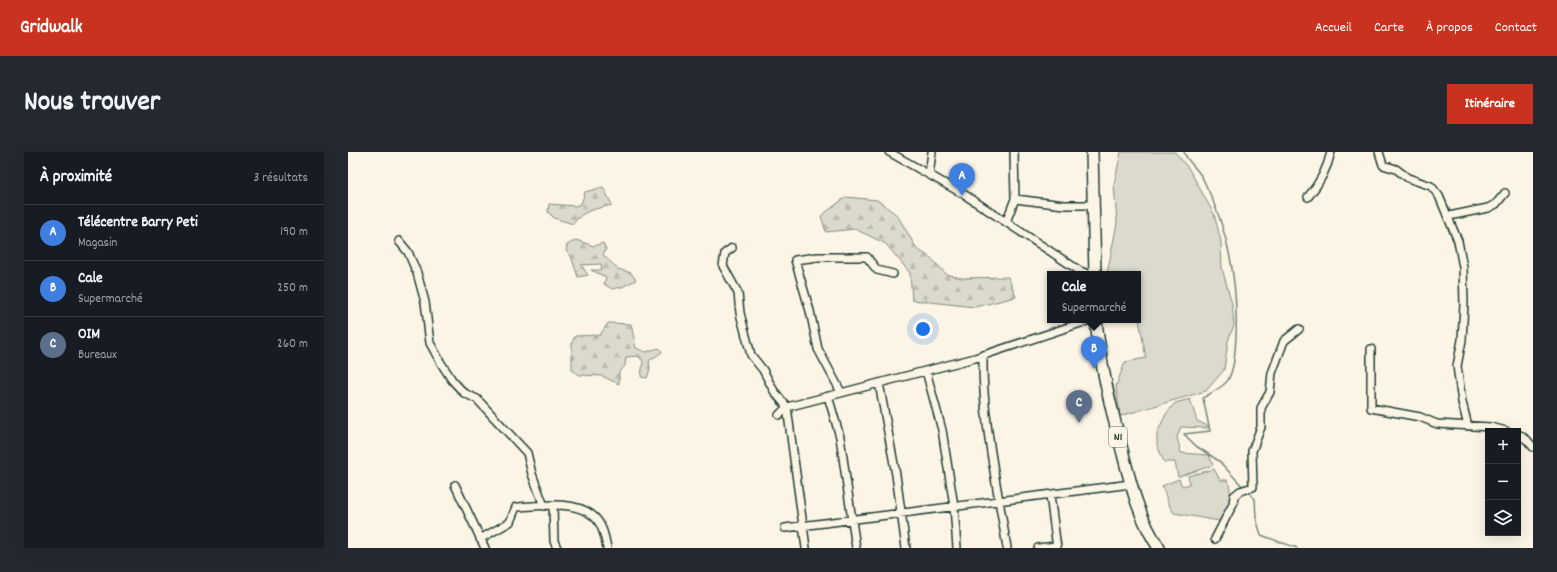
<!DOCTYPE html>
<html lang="fr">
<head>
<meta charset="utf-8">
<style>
  body { margin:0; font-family:Dekko,sans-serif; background:#242831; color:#f1f3f6 }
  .controls { position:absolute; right:12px; bottom:12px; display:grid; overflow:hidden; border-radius:0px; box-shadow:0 4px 16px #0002 }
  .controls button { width:36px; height:36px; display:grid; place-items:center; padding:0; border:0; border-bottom:1px solid #363941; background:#171b24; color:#f1f3f6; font:20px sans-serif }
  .you { position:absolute; left:575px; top:177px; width:14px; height:14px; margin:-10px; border:3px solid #fff; border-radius:50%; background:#1a73e8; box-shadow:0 0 0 6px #1a73e833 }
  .badge { display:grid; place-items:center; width:26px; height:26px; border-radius:50%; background:#c8321e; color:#fff; font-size:13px; font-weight:700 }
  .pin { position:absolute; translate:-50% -33px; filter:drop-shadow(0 1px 2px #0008) }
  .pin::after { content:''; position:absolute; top:21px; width:14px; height:12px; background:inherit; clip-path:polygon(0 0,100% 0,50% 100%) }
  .popup { position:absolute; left:699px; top:119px; width:94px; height:52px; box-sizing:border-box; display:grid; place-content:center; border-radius:0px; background:#171b24; filter:drop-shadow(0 1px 3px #0005); font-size:13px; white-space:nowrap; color:#9ea1a6 }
  .popup b { font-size:15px; color:#f1f3f6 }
  .popup::after { content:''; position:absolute; left:50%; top:100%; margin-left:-8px; border:8px solid transparent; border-top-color:#171b24 }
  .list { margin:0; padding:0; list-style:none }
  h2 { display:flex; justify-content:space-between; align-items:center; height:52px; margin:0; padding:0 16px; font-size:17px }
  h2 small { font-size:13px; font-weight:400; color:#9ea1a6 }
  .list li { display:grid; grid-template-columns:26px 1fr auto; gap:12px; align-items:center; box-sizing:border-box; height:56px; padding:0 16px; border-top:1px solid #363941 }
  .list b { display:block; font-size:15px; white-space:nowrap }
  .list p { margin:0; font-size:13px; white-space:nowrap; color:#9ea1a6 }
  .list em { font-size:13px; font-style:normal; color:#9ea1a6 }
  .icon { flex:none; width:22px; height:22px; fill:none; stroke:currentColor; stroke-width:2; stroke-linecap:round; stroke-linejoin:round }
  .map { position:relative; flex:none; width:1185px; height:396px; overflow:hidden; border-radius:0px }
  header { display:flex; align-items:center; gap:24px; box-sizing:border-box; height:56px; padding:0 20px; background:#c8321e; color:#fff }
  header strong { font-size:19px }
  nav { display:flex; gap:22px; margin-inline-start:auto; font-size:14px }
  .intro { display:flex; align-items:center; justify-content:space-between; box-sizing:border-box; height:96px; padding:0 24px }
  h1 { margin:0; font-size:28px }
  .button { padding:10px 18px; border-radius:0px; background:#c8321e; color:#fff; font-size:14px; font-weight:700 }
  main { display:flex; gap:24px; padding:0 24px }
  aside { flex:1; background:#171b24; border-radius:0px; box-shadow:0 4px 16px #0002 }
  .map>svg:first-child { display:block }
  .green { fill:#dcdacc; stroke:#7e8c80 }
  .forest { fill:url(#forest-firs); stroke:#7e8c80 }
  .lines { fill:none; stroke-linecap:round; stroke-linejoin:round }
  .stream { stroke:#758479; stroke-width:1.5 }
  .minor-casing { stroke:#1f3d34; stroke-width:10 }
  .highway-casing { stroke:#1f3d34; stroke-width:14 }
  .minor { stroke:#fcf5e5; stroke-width:7 }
  .highway { stroke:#fcf5e5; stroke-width:11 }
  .labels { text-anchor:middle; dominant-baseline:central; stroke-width:4; stroke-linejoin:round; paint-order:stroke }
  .shield { fill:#fcf5e5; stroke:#617469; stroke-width:1 }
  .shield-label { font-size:12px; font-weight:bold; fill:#1f3d34 }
</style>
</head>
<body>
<header>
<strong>Gridwalk</strong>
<nav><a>Accueil</a><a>Carte</a><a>À propos</a><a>Contact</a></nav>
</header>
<div class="intro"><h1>Nous trouver</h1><a class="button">Itinéraire</a></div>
<main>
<aside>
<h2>À proximité<small>3 résultats</small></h2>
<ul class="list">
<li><span class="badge" style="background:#3f7fe0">A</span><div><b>Télécentre Barry Peti</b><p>Magasin</p></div><em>190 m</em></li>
<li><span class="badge" style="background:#3f7fe0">B</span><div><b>Cale</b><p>Supermarché</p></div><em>250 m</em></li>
<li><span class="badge" style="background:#5c6f8a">C</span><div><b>OIM</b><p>Bureaux</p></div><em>260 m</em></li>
</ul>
</aside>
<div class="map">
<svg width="1185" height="396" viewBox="0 0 1185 396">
  <defs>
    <pattern id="forest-firs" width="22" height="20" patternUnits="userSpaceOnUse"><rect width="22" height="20" fill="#dcdacc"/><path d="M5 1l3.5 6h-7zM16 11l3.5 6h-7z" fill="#bcbcb0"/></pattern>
  </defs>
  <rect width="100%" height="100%" fill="#fcf5e5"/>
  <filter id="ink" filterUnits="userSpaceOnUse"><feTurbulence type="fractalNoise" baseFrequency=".025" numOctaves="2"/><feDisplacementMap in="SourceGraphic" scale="8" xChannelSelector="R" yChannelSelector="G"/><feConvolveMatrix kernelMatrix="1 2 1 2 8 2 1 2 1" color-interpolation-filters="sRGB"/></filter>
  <g filter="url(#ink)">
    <path class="green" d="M 773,0 L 827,0 L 841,17 L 866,62 L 873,89 L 874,116 L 884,152 L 886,173 L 880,189 L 876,218 L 858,239 L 772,264 L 768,234 L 777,210 L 798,206 L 790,162 L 790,122 L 759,122 L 769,71 L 766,32 Z
      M 842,247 L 849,269 L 860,274 L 860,276 L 833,275 L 829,285 L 833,301 L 861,303 L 865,313 L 830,325 L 827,310 L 816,310 L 809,293 L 809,281 L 818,262 L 827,251 Z
      M 866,317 L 872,328 L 879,328 C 886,341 881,358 871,369 L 826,361 L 821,353 L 814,334 L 831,327 L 834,334 L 842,332 L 840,324 Z"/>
    <path class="forest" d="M 255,35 L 264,53 C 248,57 234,58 225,72 L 206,66 L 200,60 L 201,52 L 227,54 L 233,52 L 237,40 Z
      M 498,45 L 529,48 L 549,63 L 569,97 L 583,106 L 598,122 L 613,126 L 660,125 L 668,145 L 627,155 L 564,148 L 562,121 L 538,92 L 507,77 L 478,80 L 473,64 Z
      M 228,88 L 246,94 L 255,91 L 258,97 L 255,103 L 270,117 L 283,121 L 288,128 L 274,135 L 264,137 L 256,132 L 258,125 L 243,118 L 254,118 L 253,112 L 233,113 L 240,123 L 230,125 L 223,104 L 218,99 L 219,93 Z
      M 260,171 L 283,172 L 288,196 L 298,200 L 311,196 L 314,200 L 301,209 L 302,217 L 299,226 L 293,225 L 295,209 L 290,204 L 278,205 L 277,214 L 271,220 L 271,232 L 254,224 L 232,223 L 224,218 L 224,190 L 227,184 L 252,183 Z"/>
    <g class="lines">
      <path class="stream" d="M 836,0 C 840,11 850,17 855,27 C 880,76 890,129 888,184 C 887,198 887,215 880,228 C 876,235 862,241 855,246 L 862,279 L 836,282 L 848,294 L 871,309 L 896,336
        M 899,339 L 907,347 L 908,366 L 913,383 L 949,396"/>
      <g class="minor-casing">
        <path id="minor" d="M 541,0 L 617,43 L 732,119 L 740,122
          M 1031,0 L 1035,13 L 1048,17 L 1060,26 L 1083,34 L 1091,44 L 1110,89 L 1115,115 L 1116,152 L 1114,188 L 1109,214 L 1114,250 L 1120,274
          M 581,23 L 584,0
          M 960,45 C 972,31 979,18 983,0
          M 667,47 L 716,53 L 746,53
          M 1101,64 L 1140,56 L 1148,52 L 1157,41
          M 658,70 L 667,47 L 666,0
          M 51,89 L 60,100 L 69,121 L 77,150 L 82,191 L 93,211 L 104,228 L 116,241 L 129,247 L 179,301 L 184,322 L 196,354
          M 384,96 L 377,101 L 375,114 L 390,141 L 392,161 L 403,203 L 415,218 L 426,239 L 439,255 L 458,396
          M 1023,197 L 1023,256 L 1072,265 L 1089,272 L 1143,275 L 1158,279
          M 635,203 C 634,268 649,332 659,396
          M 578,219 L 594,278 L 606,354 L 609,396
          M 531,231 L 548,323 L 558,396
          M 493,240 L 470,197 L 462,159 L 447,108 L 470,105 L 519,105 L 529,118 L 545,122
          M 480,244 L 492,285 L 508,396
          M 431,263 L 439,255 L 627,206 L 742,168
          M 1170,282 L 1179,288 L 1185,295
          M 107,333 L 137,396
          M 702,343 L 709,396
          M 205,354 L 206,389 L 209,396
          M 437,376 L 783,332
          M 132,387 L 162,370 L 168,355 C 191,354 225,348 244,363 C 254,370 257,385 259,396
          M 867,387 L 885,352 L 886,344 L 892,339 L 905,335 L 904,299 L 913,275 L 913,256 L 922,240 L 924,221 L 936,189 L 951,177
          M 690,396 L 708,394"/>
      </g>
      <g class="highway-casing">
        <path id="highway" d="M 744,0 L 747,122
          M 748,168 C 752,211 762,252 773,294 C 782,329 790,365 811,396"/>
      </g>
      <use href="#minor" class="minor"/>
      <use href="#highway" class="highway"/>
    </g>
  </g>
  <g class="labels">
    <rect class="shield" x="761" y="275" width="18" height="20" rx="3"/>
    <g class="shield-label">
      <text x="770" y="285">N1</text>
    </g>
  </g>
</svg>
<div class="controls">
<button>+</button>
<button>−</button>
<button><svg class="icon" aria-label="layers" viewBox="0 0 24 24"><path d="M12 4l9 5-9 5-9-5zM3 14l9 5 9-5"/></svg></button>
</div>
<div class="you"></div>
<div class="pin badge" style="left:614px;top:44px;background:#3f7fe0">A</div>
<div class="pin badge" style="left:746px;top:217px;background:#3f7fe0">B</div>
<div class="popup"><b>Cale</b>Supermarché</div>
<div class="pin badge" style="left:731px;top:271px;background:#5c6f8a">C</div>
</div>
</main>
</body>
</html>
